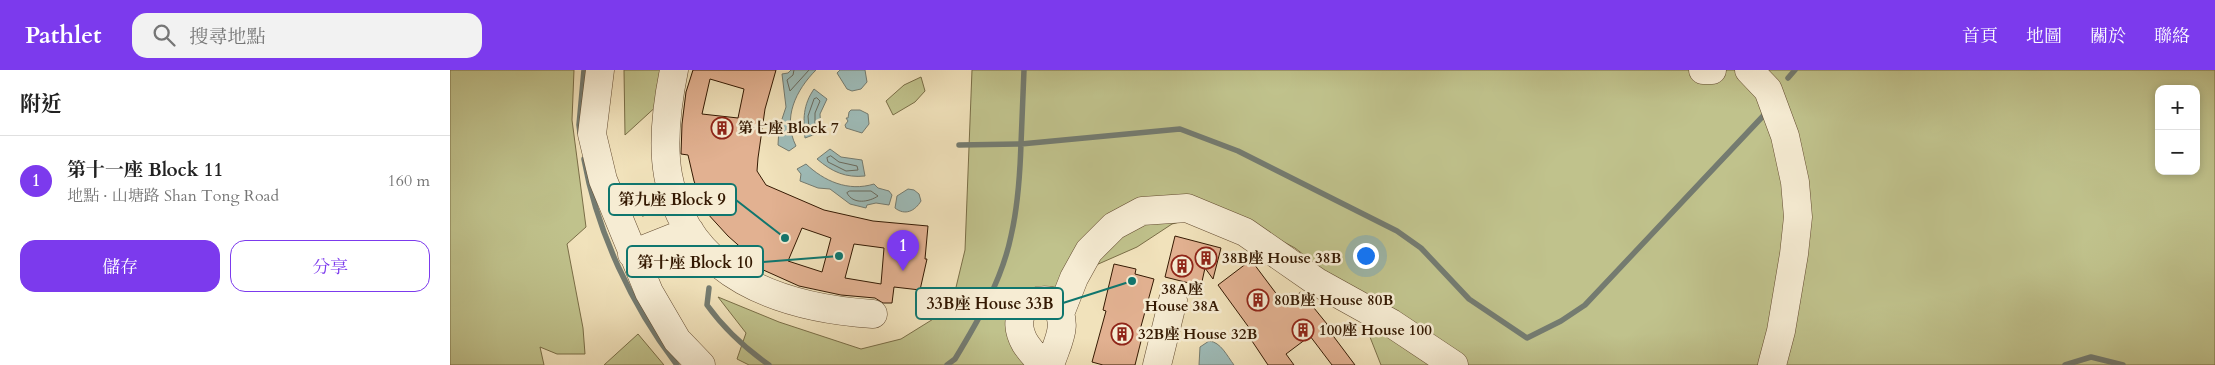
<!DOCTYPE html>
<html lang="zh-TW">
<head>
<meta charset="utf-8">
<style>
  body { margin:0; font-family:Cardo,"Noto Serif TC",serif; background:#f2f2f2; color:#222 }
  .controls { position:absolute; right:15px; top:15px; display:grid; overflow:hidden; border-radius:10px; box-shadow:0 2px 8px #0003 }
  .controls button { width:45px; height:45px; display:grid; place-items:center; padding:0; border:0; border-bottom:1px solid #e0e0e0; background:#fff; color:#222; font:25px sans-serif }
  .you { position:absolute; left:915px; top:185px; width:18px; height:18px; margin:-12px; border:4px solid #fff; border-radius:50%; background:#1a73e8; box-shadow:0 0 0 8px #1a73e833 }
  .badge { display:grid; place-items:center; width:32px; height:32px; border-radius:50%; background:#7c3aed; color:#fff; font-size:16px; font-weight:700 }
  .pin { position:absolute; translate:-50% -41px; filter:drop-shadow(0 1px 2px #0008) }
  .pin::after { content:''; position:absolute; top:26px; width:18px; height:15px; background:inherit; clip-path:polygon(0 0,100% 0,50% 100%) }
  .list { margin:0; padding:0; list-style:none }
  h2 { display:flex; justify-content:space-between; align-items:center; height:65px; margin:0; padding:0 20px; font-size:21px }
  h2 small { font-size:16px; font-weight:400; color:#767676 }
  .list li { display:grid; grid-template-columns:32px 1fr auto; gap:15px; align-items:center; box-sizing:border-box; height:90px; padding:0 20px; border-top:1px solid #e0e0e0 }
  .list b { display:block; font-size:19px; white-space:nowrap }
  .list p { margin:0; font-size:16px; white-space:nowrap; color:#767676 }
  .list em { font-size:16px; font-style:normal; color:#767676 }
  .actions { display:flex; gap:10px; padding:15px 20px }
  .actions a { flex:1; padding:11px 0; border:1px solid #7c3aed; border-radius:15px; text-align:center; font-size:18px; color:#7c3aed }
  .actions .main { background:#7c3aed; color:#fff }
  .icon { flex:none; width:28px; height:28px; fill:none; stroke:currentColor; stroke-width:2; stroke-linecap:round; stroke-linejoin:round }
  .map { position:relative; flex:none; width:1765px; height:295px; overflow:hidden }
  header { display:flex; align-items:center; gap:30px; box-sizing:border-box; height:70px; padding:0 25px; background:#7c3aed; color:#fff }
  header strong { font-size:24px }
  nav { display:flex; gap:28px; margin-inline-start:auto; font-size:18px }
  .search { width:350px; height:45px; background:#f2f2f2; display:flex; align-items:center; gap:12px; box-sizing:border-box; padding:0 18px; border-radius:15px; color:#767676; font-size:19px }
  main { display:flex }
  aside { flex:1; background:#fff }
  .map>svg:first-child { display:block }
  .green { fill:#c0c28c; stroke:#7a6e47; fill-rule:evenodd }
  .water { fill:#9ebcb9; stroke:#747b70 }
  .lines { fill:none; stroke-linecap:round; stroke-linejoin:round }
  .shore { stroke:#696a5e; stroke-width:1 }
  .stream { stroke:#747b70; stroke-width:5.5 }
  .building { fill:#e2b191; stroke:#341902; fill-rule:evenodd }
  .minor-casing { stroke:#634b30; stroke-width:29 }
  .path { stroke:#341902; stroke-width:3; stroke-dasharray:4 2.5; stroke-linecap:butt }
  .minor { stroke:#f6ecd3; stroke-width:28 }
  .labels { text-anchor:middle; dominant-baseline:central; stroke-width:5; stroke-linejoin:round; paint-order:stroke }
  .poi-label { font-size:15px; font-weight:bold; fill:#341902; stroke:#f6ecd3; text-anchor:start }
  .leader { fill:none; stroke:#0f766e; stroke-width:2 }
  .callout-dot { fill:#0f766e; stroke:#f6ecd3; stroke-width:2 }
  .callout { fill:#f6ecd3; stroke:#0f766e; stroke-width:2 }
  .callout-label { font-size:16px; text-anchor:middle; font-weight:bold; fill:#341902 }
</style>
</head>
<body>
<header>
<strong>Pathlet</strong>
<div class="search"><svg class="icon" aria-label="search" viewBox="0 0 24 24"><circle cx="10" cy="10" r="6"/><path d="M15 15l6 6"/></svg>搜尋地點</div>
<nav><a>首頁</a><a>地圖</a><a>關於</a><a>聯絡</a></nav>
</header>
<main>
<aside>
<h2>附近<small></small></h2>
<ul class="list">
<li><span class="badge">1</span><div><b>第十一座 Block 11</b><p>地點 · 山塘路 Shan Tong Road</p></div><em>160 m</em></li>
</ul>
<div class="actions"><a class="main">儲存</a><a>分享</a></div>
</aside>
<div class="map">
<svg width="1765" height="295" viewBox="0 0 1765 295">
  <rect width="100%" height="100%" fill="#f1e2bb"/>
  <filter id="stains"><feTurbulence type="fractalNoise" baseFrequency=".004" numOctaves="4"/><feColorMatrix values="0 0 0 0 .2 0 0 0 0 .09 0 0 0 0 .02 0 0 0 .5 -.17"/></filter>
  <radialGradient id="worn" r=".72"><stop offset=".6" stop-color="#630" stop-opacity="0"/><stop offset="1" stop-color="#630" stop-opacity=".3"/></radialGradient>
  <path class="green" d="M 0,0 L 124,0 L 122,50 L 136,157 L 117,174 L 133,258 L 135,284 L 107,284 L 90,277 L 94,295 L 0,295 Z
    M 174,0 L 210,0 L 210,33 L 175,65 Z
    M 522,0 L 1765,0 L 1765,295 L 931,295 L 916,257 L 909,228 L 845,178 L 775,140 L 722,154 L 687,177 L 637,199 L 605,220 L 577,224 L 581,295 L 299,295 L 287,289 L 296,263 L 268,227 L 329,252 L 411,279 L 451,269 L 501,238 L 515,180 ZM 1709,19 L 1746,19 L 1746,101 L 1709,101 Z
    M 471,7 L 475,21 L 465,32 L 443,45 L 436,31 L 454,15 Z
    M 188,264 L 214,295 L 154,295 Z"/>
  <path class="water" d="M 341,0 L 366,0 C 346,20 332,48 346,76 L 339,81 L 328,75 L 329,58 L 336,37 L 332,4 L 338,3 Z
    M 390,0 L 415,0 L 417,12 L 411,19 L 402,21 L 397,19 L 387,3 Z
    M 364,19 L 377,29 L 370,44 L 371,62 L 355,68 C 353,49 353,35 364,19 Z
    M 401,40 L 410,40 L 418,44 L 419,54 L 412,63 L 396,58 L 395,55 L 398,51 L 396,48 L 398,48 L 399,42 Z
    M 380,79 L 391,87 L 412,90 L 415,106 C 396,108 382,102 367,89 Z
    M 356,94 C 374,111 398,122 424,114 L 428,118 L 439,121 L 442,125 L 439,135 L 426,133 L 417,135 L 416,138 L 400,134 L 380,119 L 368,118 L 350,111 L 351,104 L 347,99 Z
    M 458,119 L 464,120 L 469,124 L 471,131 C 465,141 455,146 445,138 L 447,126 Z
    M 759,271 C 771,272 777,286 784,295 L 749,295 L 750,277 Z"/>
  <g class="lines">
    <path class="shore" d="M 344,0 L 343,5 L 337,10 L 340,21 L 359,0
      M 367,28 L 370,31 L 365,43 L 365,58 L 361,60 L 359,58 L 358,46 L 364,29 Z
      M 381,86 L 389,92 L 407,96 L 408,100 L 396,101 L 378,92 L 377,88 Z
      M 400,121 L 421,121 L 428,126 C 419,132 403,135 397,123 Z"/>
    <path class="stream" d="M 574,0 L 571,74 L 730,59 L 788,81 L 947,161 L 971,178 L 1019,229 L 1077,268 L 1111,251 L 1135,235 L 1314,45
      M 1338,8 L 1345,0
      M 130,63 L 129,55 L 134,0
      M 134,89 C 147,162 182,236 227,295
      M 259,218 L 257,235 C 275,260 295,278 319,295
      M 497,295 L 505,289 C 528,251 552,210 561,166 C 568,136 570,105 571,74 L 509,75
      M 1615,295 L 1641,287 L 1673,295"/>
  </g>
  <path class="building" d="M 243,0 L 326,0 L 315,39 L 308,88 L 307,101 L 316,115 L 374,140 L 423,151 L 478,156 L 475,189 L 477,189 L 470,220 L 444,217 L 442,233 L 433,233 L 425,228 L 391,225 L 349,216 L 291,190 L 296,182 L 278,166 L 256,142 L 244,111 L 238,85 L 231,84 L 232,54 L 236,22 ZM 260,9 L 294,19 L 288,48 L 252,44 ZM 352,158 L 381,168 L 372,202 L 338,191 ZM 404,174 L 434,178 L 431,214 L 395,208 Z
    M 725,166 L 771,178 L 763,209 L 755,198 L 751,216 L 715,207 Z
    M 801,190 L 831,230 L 840,223 L 844,227 L 851,222 L 877,254 L 875,255 L 905,295 L 882,295 L 860,266 L 836,284 L 844,295 L 818,295 L 796,262 L 800,259 L 768,215 Z
    M 664,194 L 686,199 L 685,204 L 704,209 L 690,260 L 691,260 L 690,267 L 692,267 L 685,295 L 653,295 L 642,292 L 656,241 L 653,240 Z"/>
  <g class="lines">
    <g class="minor-casing">
      <path id="minor" d="M 150,0 L 142,64 L 153,110 L 199,222 L 227,270 L 251,295
        M 224,0 C 217,34 212,71 218,105 C 236,207 333,238 423,244
        M 1253,0 L 1262,0
        M 1299,0 L 1318,20 L 1335,66 L 1345,112 L 1348,147 L 1344,184 L 1331,261 L 1322,295
        M 182,184 L 240,161
        M 611,241 L 624,208 L 639,181 L 664,156 L 692,141 L 737,138 L 795,162 L 867,212 L 941,253 L 1004,295
        M 593,295 C 587,288 580,281 575,273 C 561,248 574,226 602,231 C 621,253 608,270 600,295
        M 707,295 L 723,230"/>
    </g>
    <path class="path" d="M 192,145 L 204,142"/>
    <use href="#minor" class="minor"/>
  </g>
  <defs>
    <g id="building-ring" transform="scale(1.125)"><circle r="9.5" fill="#f6ecd3" stroke="#8f2418" stroke-width="1.5"/><path d="M-4-6H4V6H1V3H-1V6H-4ZM-2.5-4.3h1.7v1.8h-1.7ZM.8-4.3h1.7v1.8H.8ZM-2.5-1h1.7V.8h-1.7ZM.8-1h1.7V.8H.8Z" fill="#8f2418"/></g>
  </defs>
  <g fill-rule="evenodd">
    <use href="#building-ring" x="272" y="58"/>
    <use href="#building-ring" x="756" y="188"/>
    <use href="#building-ring" x="732" y="196"/>
    <use href="#building-ring" x="808" y="230"/>
    <use href="#building-ring" x="853" y="260"/>
    <use href="#building-ring" x="672" y="264"/>
  </g>
  <g class="labels">
    <g class="poi-label">
      <text x="288" y="58">第七座 Block 7</text>
      <text x="772" y="188">38B座 House 38B</text>
      <text x="732" y="219" text-anchor="middle">38A座<tspan x="732" dy="17">House 38A</tspan></text>
      <text x="824" y="230">80B座 House 80B</text>
      <text x="869" y="260">100座 House 100</text>
      <text x="688" y="264">32B座 House 32B</text>
    </g>
  </g>
  <path class="leader" d="M335 168L286 130M389 186L313 192M682 211L613 233"/>
  <g class="callout-dot">
    <circle cx="335" cy="168" r="5"/>
    <circle cx="389" cy="186" r="5"/>
    <circle cx="682" cy="211" r="5"/>
  </g>
  <g class="callout">
    <rect x="159" y="114" width="127" height="31" rx="5"/>
    <rect x="177" y="176" width="136" height="31" rx="5"/>
    <rect x="466" y="218" width="147" height="31" rx="5"/>
  </g>
  <g class="callout-label">
    <text x="222" y="135">第九座 Block 9</text>
    <text x="245" y="198">第十座 Block 10</text>
    <text x="540" y="239">33B座 House 33B</text>
  </g>
  <rect width="100%" height="100%" filter="url(#stains)"/>
  <rect width="100%" height="100%" fill="url(#worn)"/>
</svg>
<div class="controls">
<button>+</button>
<button>−</button>
</div>
<div class="you"></div>
<div class="pin badge" style="left:453px;top:201px">1</div>
</div>
</main>
</body>
</html>
